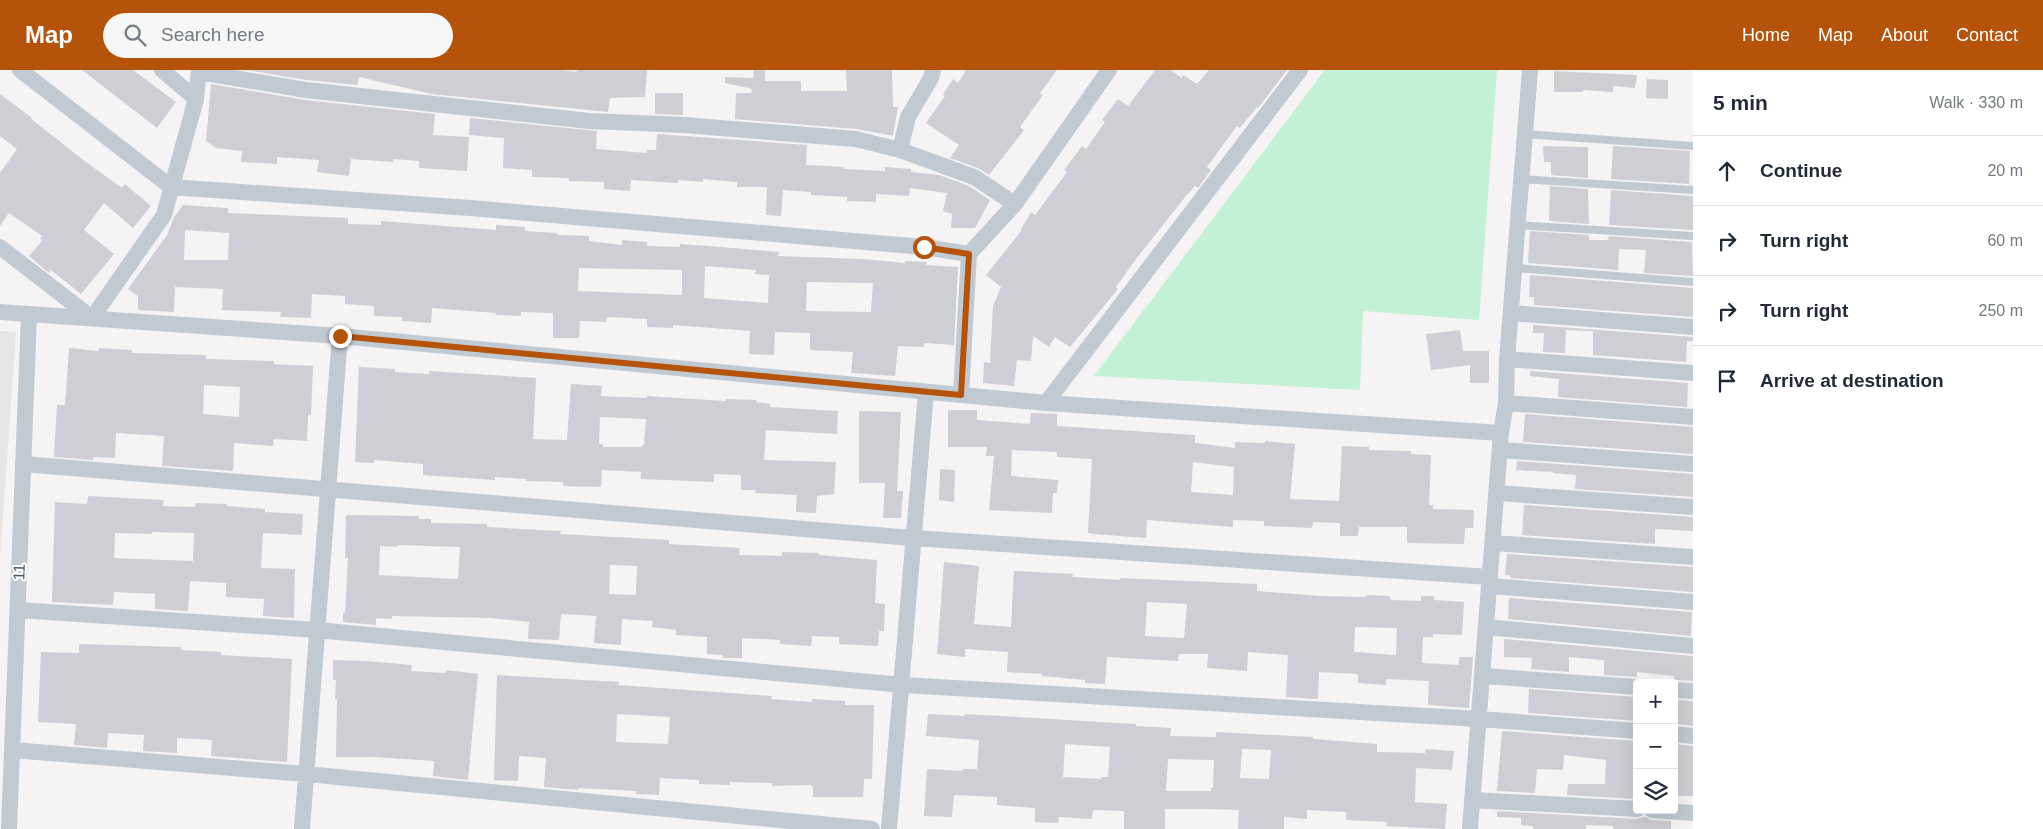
<!DOCTYPE html>
<html lang="en">
<head>
<meta charset="utf-8">
<style>
  body { margin:0; font-family:Arial,sans-serif; background:#f6f6f7; color:#1f2937 }
  .controls { position:absolute; right:15px; bottom:15px; display:grid; overflow:hidden; border-radius:5px; box-shadow:0 5px 20px #0002 }
  .controls button { width:45px; height:45px; display:grid; place-items:center; padding:0; border:0; border-bottom:1px solid #e0e1e3; background:#fff; color:#1f2937; font:25px sans-serif }
  .stop { position:absolute; width:15px; height:15px; margin:-11px; border:4px solid #b45309; border-radius:50%; background:#fff }
  .stop.end { background:#b45309; border-color:#fff; box-shadow:0 1px 5px #0008 }
  .list { margin:0; padding:0; list-style:none }
  h2 { display:flex; justify-content:space-between; align-items:center; height:65px; margin:0; padding:0 20px; font-size:21px }
  h2 small { font-size:16px; font-weight:400; color:#747a83 }
  .list li { display:grid; grid-template-columns:32px 1fr auto; gap:15px; align-items:center; box-sizing:border-box; height:70px; padding:0 20px; border-top:1px solid #e0e1e3 }
  .list b { display:block; font-size:19px; white-space:nowrap }
  .list em { font-size:16px; font-style:normal; color:#747a83 }
  .icon { flex:none; width:28px; height:28px; fill:none; stroke:currentColor; stroke-width:2; stroke-linecap:round; stroke-linejoin:round }
  .map { position:relative; flex:none; width:1693px; height:759px; overflow:hidden }
  header { display:flex; align-items:center; gap:30px; box-sizing:border-box; height:70px; padding:0 25px; background:#b45309; color:#fff }
  header strong { font-size:24px }
  nav { display:flex; gap:28px; margin-inline-start:auto; font-size:18px }
  .search { width:350px; height:45px; background:#f6f6f7; display:flex; align-items:center; gap:12px; box-sizing:border-box; padding:0 18px; border-radius:28px; color:#747a83; font-size:19px }
  main { display:flex }
  aside { flex:1; background:#fff }
  .map>svg:first-child { display:block }
  .education { fill:#e6e4e5 }
  .green { fill:#c3f1d5 }
  .building { fill:#cdcfd5; fill-rule:evenodd }
  .lines { fill:none; stroke-linecap:round; stroke-linejoin:round }
  .lane { stroke:#c1cad2; stroke-width:8 }
  .street { stroke:#c1cad2; stroke-width:16 }
  .route { stroke:#b45309; stroke-width:6 }
  .labels { text-anchor:middle; dominant-baseline:central; stroke-width:4; stroke-linejoin:round; paint-order:stroke }
  .street-label { font-size:16px; fill:#4a5661; stroke:#fff }
</style>
</head>
<body>
<header>
<strong>Map</strong>
<div class="search"><svg class="icon" aria-label="search" viewBox="0 0 24 24"><circle cx="10" cy="10" r="6"/><path d="M15 15l6 6"/></svg>Search here</div>
<nav><a>Home</a><a>Map</a><a>About</a><a>Contact</a></nav>
</header>
<main>
<div class="map">
<svg width="1693" height="759" viewBox="0 0 1693 759">
  <rect width="100%" height="100%" fill="#f5f3f3"/>
  <path class="education" d="M 0,261 L 16,262 L 0,489 Z"/>
  <path class="green" d="M 1325,0 L 1497,0 L 1479,250 L 1363,241 L 1360,320 L 1094,306 Z"/>
  <path class="building" d="M 82,0 L 133,0 L 176,32 L 157,58 Z
    M 247,0 L 562,0 L 576,2 L 577,0 L 647,0 L 645,27 L 610,28 L 608,42 L 432,24 L 359,7 L 357,15 L 307,10 Z
    M 754,0 L 765,0 L 765,11 L 801,11 L 801,21 L 847,21 L 846,0 L 892,0 L 893,37 L 898,37 L 893,66 L 857,59 L 735,49 L 736,23 L 751,23 L 752,19 L 725,13 L 725,7 L 753,8 Z
    M 966,0 L 1057,0 L 1040,23 L 1043,25 L 1020,57 L 1024,60 L 989,105 L 978,98 L 950,88 L 959,75 L 926,53 L 945,26 L 943,24 L 953,9 L 958,13 Z
    M 1155,0 L 1171,0 L 1182,8 L 1183,5 L 1197,14 L 1209,0 L 1287,0 L 1258,38 L 1257,37 L 1240,58 L 1237,56 L 1207,97 L 1211,100 L 1198,118 L 1195,116 L 1186,126 L 1136,189 L 1116,217 L 1118,219 L 1070,277 L 1055,267 L 1049,277 L 1033,266 L 1031,291 L 1017,290 L 1014,316 L 983,313 L 984,292 L 990,293 L 993,236 L 1001,217 L 986,205 L 1022,160 L 1021,159 L 1031,142 L 1035,145 L 1067,102 L 1064,100 L 1082,76 L 1086,79 L 1105,52 L 1102,50 L 1118,29 L 1128,36 Z
    M 1554,1 L 1637,5 L 1635,18 L 1613,16 L 1613,22 L 1583,20 L 1583,22 L 1554,22 Z
    M 1647,9 L 1668,10 L 1668,29 L 1646,28 Z
    M 211,14 L 305,30 L 435,44 L 433,65 L 469,67 L 467,101 L 419,98 L 419,91 L 393,89 L 393,92 L 351,89 L 349,106 L 317,102 L 319,90 L 277,87 L 277,94 L 241,92 L 242,81 L 216,78 L 206,71 Z
    M 655,23 L 683,23 L 683,45 L 655,44 Z
    M 0,24 L 32,48 L 31,49 L 86,92 L 122,118 L 125,114 L 151,136 L 133,158 L 104,133 L 84,160 L 114,184 L 81,224 L 51,200 L 49,203 L 29,186 L 42,171 L 40,169 L 42,166 L 9,143 L 0,156 L 0,103 L 17,79 L 0,66 Z
    M 470,48 L 597,61 L 596,79 L 647,83 L 647,80 L 656,80 L 657,64 L 807,75 L 806,95 L 844,97 L 844,99 L 885,101 L 885,97 L 911,99 L 911,102 L 939,105 L 969,116 L 990,130 L 975,158 L 951,158 L 952,144 L 943,141 L 947,123 L 910,118 L 909,126 L 876,124 L 876,132 L 847,131 L 847,127 L 811,125 L 811,122 L 783,120 L 781,146 L 766,145 L 767,117 L 737,117 L 737,112 L 703,109 L 703,112 L 678,110 L 678,113 L 631,110 L 630,121 L 604,119 L 604,112 L 569,111 L 569,108 L 532,107 L 532,100 L 503,98 L 504,68 L 469,65 Z
    M 1543,76 L 1588,77 L 1588,108 L 1551,105 L 1551,92 L 1544,92 Z
    M 1613,76 L 1690,81 L 1689,114 L 1611,109 Z
    M 1550,116 L 1588,119 L 1589,154 L 1549,151 Z
    M 1611,120 L 1693,126 L 1693,160 L 1609,155 Z
    M 183,135 L 228,138 L 228,143 L 348,148 L 348,154 L 381,155 L 381,151 L 496,160 L 496,155 L 525,157 L 525,161 L 557,163 L 557,165 L 589,166 L 589,171 L 622,175 L 622,170 L 647,172 L 647,176 L 680,177 L 680,174 L 721,177 L 779,182 L 778,186 L 863,189 L 905,193 L 905,191 L 927,192 L 926,195 L 958,197 L 954,275 L 924,273 L 924,277 L 898,276 L 895,306 L 851,303 L 853,282 L 810,280 L 810,263 L 775,262 L 774,285 L 749,284 L 750,261 L 673,255 L 673,258 L 647,257 L 647,249 L 607,247 L 606,252 L 580,251 L 579,268 L 553,268 L 553,243 L 521,242 L 521,246 L 496,245 L 496,243 L 432,238 L 431,253 L 402,251 L 402,247 L 374,246 L 374,236 L 345,234 L 345,226 L 312,224 L 311,248 L 280,247 L 281,242 L 222,240 L 223,219 L 175,217 L 174,242 L 138,240 L 138,226 L 128,219 L 167,165 L 174,147 ZM 185,160 L 229,163 L 228,190 L 184,190 ZM 705,196 L 756,200 L 755,204 L 769,205 L 768,233 L 704,228 ZM 579,198 L 682,200 L 682,225 L 578,221 ZM 807,212 L 873,213 L 871,242 L 806,241 Z
    M 1530,161 L 1589,165 L 1589,170 L 1608,170 L 1609,166 L 1692,172 L 1693,206 L 1644,203 L 1646,180 L 1619,179 L 1618,200 L 1528,193 Z
    M 1530,205 L 1693,218 L 1693,247 L 1534,235 L 1534,227 L 1529,227 Z
    M 1533,255 L 1693,267 L 1693,271 L 1687,271 L 1686,292 L 1593,285 L 1593,261 L 1566,260 L 1565,283 L 1543,282 L 1544,263 L 1533,263 Z
    M 1460,260 L 1463,281 L 1489,281 L 1489,313 L 1470,313 L 1470,295 L 1431,300 L 1426,264 Z
    M 69,278 L 99,281 L 99,278 L 132,280 L 132,283 L 206,285 L 206,289 L 274,291 L 274,294 L 313,296 L 311,345 L 308,345 L 307,371 L 274,369 L 273,376 L 234,373 L 233,401 L 162,396 L 164,366 L 116,363 L 115,388 L 93,387 L 93,390 L 54,387 L 57,335 L 65,335 ZM 204,315 L 240,317 L 239,347 L 203,344 Z
    M 359,297 L 395,299 L 395,302 L 429,304 L 429,301 L 536,308 L 533,369 L 567,370 L 571,314 L 602,316 L 601,326 L 647,328 L 647,326 L 726,331 L 726,329 L 757,330 L 756,332 L 770,334 L 770,337 L 838,341 L 837,364 L 766,360 L 764,390 L 836,392 L 834,424 L 817,426 L 816,443 L 796,442 L 797,425 L 755,423 L 756,420 L 741,420 L 741,405 L 714,404 L 714,412 L 641,409 L 641,402 L 602,400 L 601,417 L 563,416 L 563,412 L 526,411 L 526,409 L 495,407 L 495,410 L 423,405 L 423,394 L 374,390 L 374,393 L 355,392 ZM 600,347 L 646,349 L 644,375 L 642,375 L 642,377 L 603,377 L 603,374 L 599,374 Z
    M 1530,301 L 1688,313 L 1687,337 L 1558,327 L 1559,309 L 1530,306 Z
    M 948,340 L 977,340 L 977,350 L 1030,354 L 1031,343 L 1057,344 L 1057,356 L 1195,365 L 1195,373 L 1235,378 L 1235,372 L 1265,373 L 1265,371 L 1295,374 L 1290,429 L 1339,431 L 1342,376 L 1369,377 L 1369,380 L 1411,381 L 1411,384 L 1431,385 L 1429,435 L 1433,435 L 1433,439 L 1474,440 L 1473,458 L 1465,458 L 1464,474 L 1407,473 L 1407,457 L 1359,457 L 1358,466 L 1340,466 L 1340,453 L 1313,452 L 1312,458 L 1264,456 L 1264,451 L 1233,450 L 1233,457 L 1147,450 L 1146,468 L 1093,464 L 1088,463 L 1092,389 L 1057,387 L 1057,382 L 1012,380 L 1011,406 L 1058,410 L 1057,423 L 1053,423 L 1052,443 L 989,440 L 994,386 L 986,386 L 987,377 L 948,377 ZM 1193,392 L 1234,397 L 1233,425 L 1191,422 Z
    M 859,341 L 901,342 L 897,421 L 903,421 L 901,448 L 883,448 L 885,413 L 859,413 Z
    M 1525,344 L 1693,357 L 1693,384 L 1523,372 Z
    M 1517,391 L 1693,404 L 1693,427 L 1575,419 L 1576,405 L 1553,403 L 1553,402 L 1516,400 Z
    M 940,399 L 955,400 L 954,432 L 939,430 Z
    M 88,426 L 164,430 L 163,436 L 195,437 L 196,433 L 227,434 L 227,436 L 265,439 L 265,442 L 303,444 L 302,465 L 263,463 L 261,498 L 295,499 L 294,548 L 263,546 L 264,529 L 226,527 L 226,513 L 190,511 L 188,541 L 155,539 L 155,524 L 114,522 L 113,535 L 52,532 L 55,432 L 87,434 ZM 152,462 L 194,463 L 193,491 L 114,488 L 115,463 L 152,464 Z
    M 1524,435 L 1693,447 L 1693,461 L 1655,459 L 1655,474 L 1522,465 Z
    M 346,445 L 419,446 L 419,449 L 431,449 L 431,453 L 487,454 L 487,457 L 561,461 L 560,464 L 669,470 L 669,474 L 740,478 L 739,485 L 782,486 L 782,482 L 819,483 L 819,485 L 877,490 L 875,533 L 885,534 L 884,561 L 879,561 L 878,576 L 839,574 L 839,567 L 812,566 L 811,576 L 780,574 L 780,570 L 742,568 L 742,588 L 723,588 L 723,585 L 707,584 L 707,567 L 676,565 L 676,560 L 652,557 L 653,551 L 622,549 L 621,575 L 594,573 L 596,546 L 561,544 L 559,570 L 528,569 L 529,552 L 490,548 L 392,546 L 392,549 L 376,548 L 376,555 L 343,552 L 343,543 L 345,543 L 348,488 L 345,488 ZM 397,475 L 460,477 L 458,509 L 379,505 L 380,476 L 397,477 ZM 610,495 L 637,496 L 636,525 L 609,524 Z
    M 1507,484 L 1693,497 L 1693,522 L 1510,508 L 1510,505 L 1505,505 Z
    M 944,492 L 979,496 L 974,554 L 1011,557 L 1014,501 L 1073,504 L 1072,507 L 1120,510 L 1120,508 L 1257,514 L 1257,521 L 1320,526 L 1366,527 L 1366,525 L 1389,526 L 1391,530 L 1421,531 L 1421,526 L 1434,526 L 1434,530 L 1464,532 L 1462,565 L 1433,564 L 1433,567 L 1423,567 L 1422,593 L 1459,595 L 1459,587 L 1473,587 L 1469,638 L 1428,635 L 1429,611 L 1386,609 L 1386,615 L 1358,613 L 1358,604 L 1319,602 L 1318,629 L 1286,627 L 1288,585 L 1248,582 L 1247,601 L 1207,598 L 1208,584 L 1179,584 L 1178,591 L 1107,587 L 1105,614 L 1085,613 L 1085,610 L 1042,606 L 1042,604 L 1007,602 L 1008,582 L 965,579 L 965,587 L 937,584 ZM 1147,532 L 1187,534 L 1184,568 L 1145,566 ZM 1355,557 L 1397,558 L 1396,585 L 1354,582 Z
    M 1509,528 L 1692,542 L 1691,566 L 1508,549 Z
    M 1504,569 L 1693,586 L 1693,611 L 1674,610 L 1674,606 L 1637,602 L 1637,607 L 1604,605 L 1604,590 L 1569,587 L 1569,602 L 1531,599 L 1532,588 L 1504,587 Z
    M 79,574 L 181,577 L 181,580 L 221,582 L 221,585 L 292,589 L 287,692 L 211,686 L 212,670 L 177,668 L 177,683 L 143,681 L 144,665 L 108,663 L 107,678 L 74,675 L 76,654 L 38,652 L 41,582 L 79,583 Z
    M 333,590 L 366,591 L 412,595 L 411,601 L 446,603 L 446,600 L 478,604 L 468,710 L 433,706 L 434,691 L 373,687 L 336,687 L 337,629 L 335,629 L 336,610 L 333,610 Z
    M 497,605 L 619,612 L 619,615 L 772,626 L 771,629 L 812,632 L 812,629 L 845,631 L 845,635 L 874,635 L 872,709 L 864,709 L 863,727 L 813,727 L 813,716 L 810,715 L 772,716 L 772,713 L 730,712 L 730,715 L 699,714 L 699,710 L 660,708 L 659,725 L 636,724 L 636,721 L 579,718 L 578,720 L 544,717 L 546,688 L 519,686 L 518,711 L 494,710 ZM 617,644 L 670,647 L 668,674 L 616,672 Z
    M 1529,619 L 1637,627 L 1637,651 L 1528,643 Z
    M 1674,630 L 1693,631 L 1693,656 L 1678,654 L 1678,649 L 1674,649 Z
    M 928,644 L 964,646 L 965,644 L 1136,654 L 1136,656 L 1171,658 L 1170,666 L 1216,667 L 1216,662 L 1313,667 L 1313,669 L 1377,674 L 1377,682 L 1425,683 L 1426,679 L 1454,681 L 1452,700 L 1416,698 L 1415,732 L 1447,734 L 1445,759 L 1386,756 L 1387,752 L 1346,750 L 1346,742 L 1307,740 L 1307,749 L 1284,747 L 1284,759 L 1238,759 L 1239,740 L 1210,739 L 1165,739 L 1165,759 L 1124,759 L 1124,741 L 1093,740 L 1092,749 L 1059,747 L 1058,753 L 1035,752 L 1035,738 L 997,735 L 997,727 L 954,725 L 952,747 L 924,746 L 927,699 L 963,701 L 963,699 L 977,699 L 979,670 L 926,666 ZM 1065,674 L 1110,677 L 1108,707 L 1101,707 L 1101,709 L 1063,707 ZM 1242,679 L 1271,680 L 1269,709 L 1240,708 ZM 1168,689 L 1214,690 L 1213,718 L 1211,718 L 1211,721 L 1166,721 Z
    M 1502,661 L 1637,671 L 1634,729 L 1567,725 L 1568,714 L 1605,714 L 1606,690 L 1564,685 L 1563,700 L 1537,699 L 1535,723 L 1497,721 Z
    M 1675,674 L 1693,676 L 1693,726 L 1676,726 L 1676,699 L 1674,698 Z
    M 1497,741 L 1636,749 L 1645,747 L 1651,750 L 1671,751 L 1671,759 L 1613,759 L 1613,756 L 1586,755 L 1586,759 L 1533,759 L 1533,756 L 1521,755 L 1521,748 L 1497,747 Z"/>
  <g class="lines">
    <path class="lane" d="M 1524,64 L 1693,76
      M 1521,109 L 1693,120
      M 1517,155 L 1693,166
      M 1515,198 L 1693,212"/>
    <path class="street" d="M 20,0 L 171,117 L 470,138 L 924,177 L 969,184
      M 162,0 L 196,29
      M 199,2 L 306,20 L 589,51 L 684,55 L 856,69 L 900,80 L 974,107 L 1015,134
      M 900,80 L 908,47 L 931,8 L 933,0
      M 0,177 L 92,248 L 164,145 L 196,29 L 199,0
      M 0,242 L 340,266 L 1046,333 L 1501,363
      M 1511,243 L 1693,257
      M 1507,289 L 1693,303
      M 961,325 L 969,184 L 1015,134 L 1109,0
      M 1046,333 L 1300,0
      M 1506,333 L 1693,347
      M 1500,380 L 1693,394
      M 23,394 L 913,468 L 1490,507
      M 1497,423 L 1693,437
      M 1493,473 L 1693,487
      M 1490,516 L 1693,532
      M 18,540 L 317,560 L 903,615 L 1479,649 L 1637,661
      M 1486,557 L 1693,576
      M 1483,606 L 1637,617
      M 1674,620 L 1693,621
      M 1674,664 L 1693,666
      M 12,680 L 306,704 L 872,759
      M 1472,730 L 1637,739
      M 1652,740 L 1693,743
      M 9,758 L 29,245
      M 302,759 L 340,266
      M 889,759 L 926,322
      M 1470,759 L 1501,363 L 1506,333 L 1507,289 L 1530,0"/>
  </g>
  <g class="lines">
    <path class="route" d="M 340,266 L 961,325 L 969,184 L 924,177"/>
  </g>
  <g class="labels">
    <g class="street-label">
      <text transform="translate(19 502) rotate(-88)">11</text>
    </g>
  </g>
</svg>
<div class="controls">
<button>+</button>
<button>−</button>
<button><svg class="icon" aria-label="layers" viewBox="0 0 24 24"><path d="M12 4l9 5-9 5-9-5zM3 14l9 5 9-5"/></svg></button>
</div>
<div class="stop" style="left:924px;top:177px"></div>
<div class="stop end" style="left:340px;top:266px"></div>
</div>
<aside>
<h2>5 min<small>Walk · 330 m</small></h2>
<ul class="list">
<li><svg class="icon" aria-label="ahead" viewBox="0 0 24 24"><path d="M12 20V5M6 11l6-6 6 6"/></svg><div><b>Continue</b></div><em>20 m</em></li>
<li><svg class="icon" aria-label="right" viewBox="0 0 24 24"><path d="M7 20v-9h11M14 6l5 5-5 5"/></svg><div><b>Turn right</b></div><em>60 m</em></li>
<li><svg class="icon" aria-label="right" viewBox="0 0 24 24"><path d="M7 20v-9h11M14 6l5 5-5 5"/></svg><div><b>Turn right</b></div><em>250 m</em></li>
<li><svg class="icon" aria-label="arrive" viewBox="0 0 24 24"><path d="M6 21V4h12l-3 4 3 4H6"/></svg><div><b>Arrive at destination</b></div></li>
</ul>
</aside>
</main>
</body>
</html>
